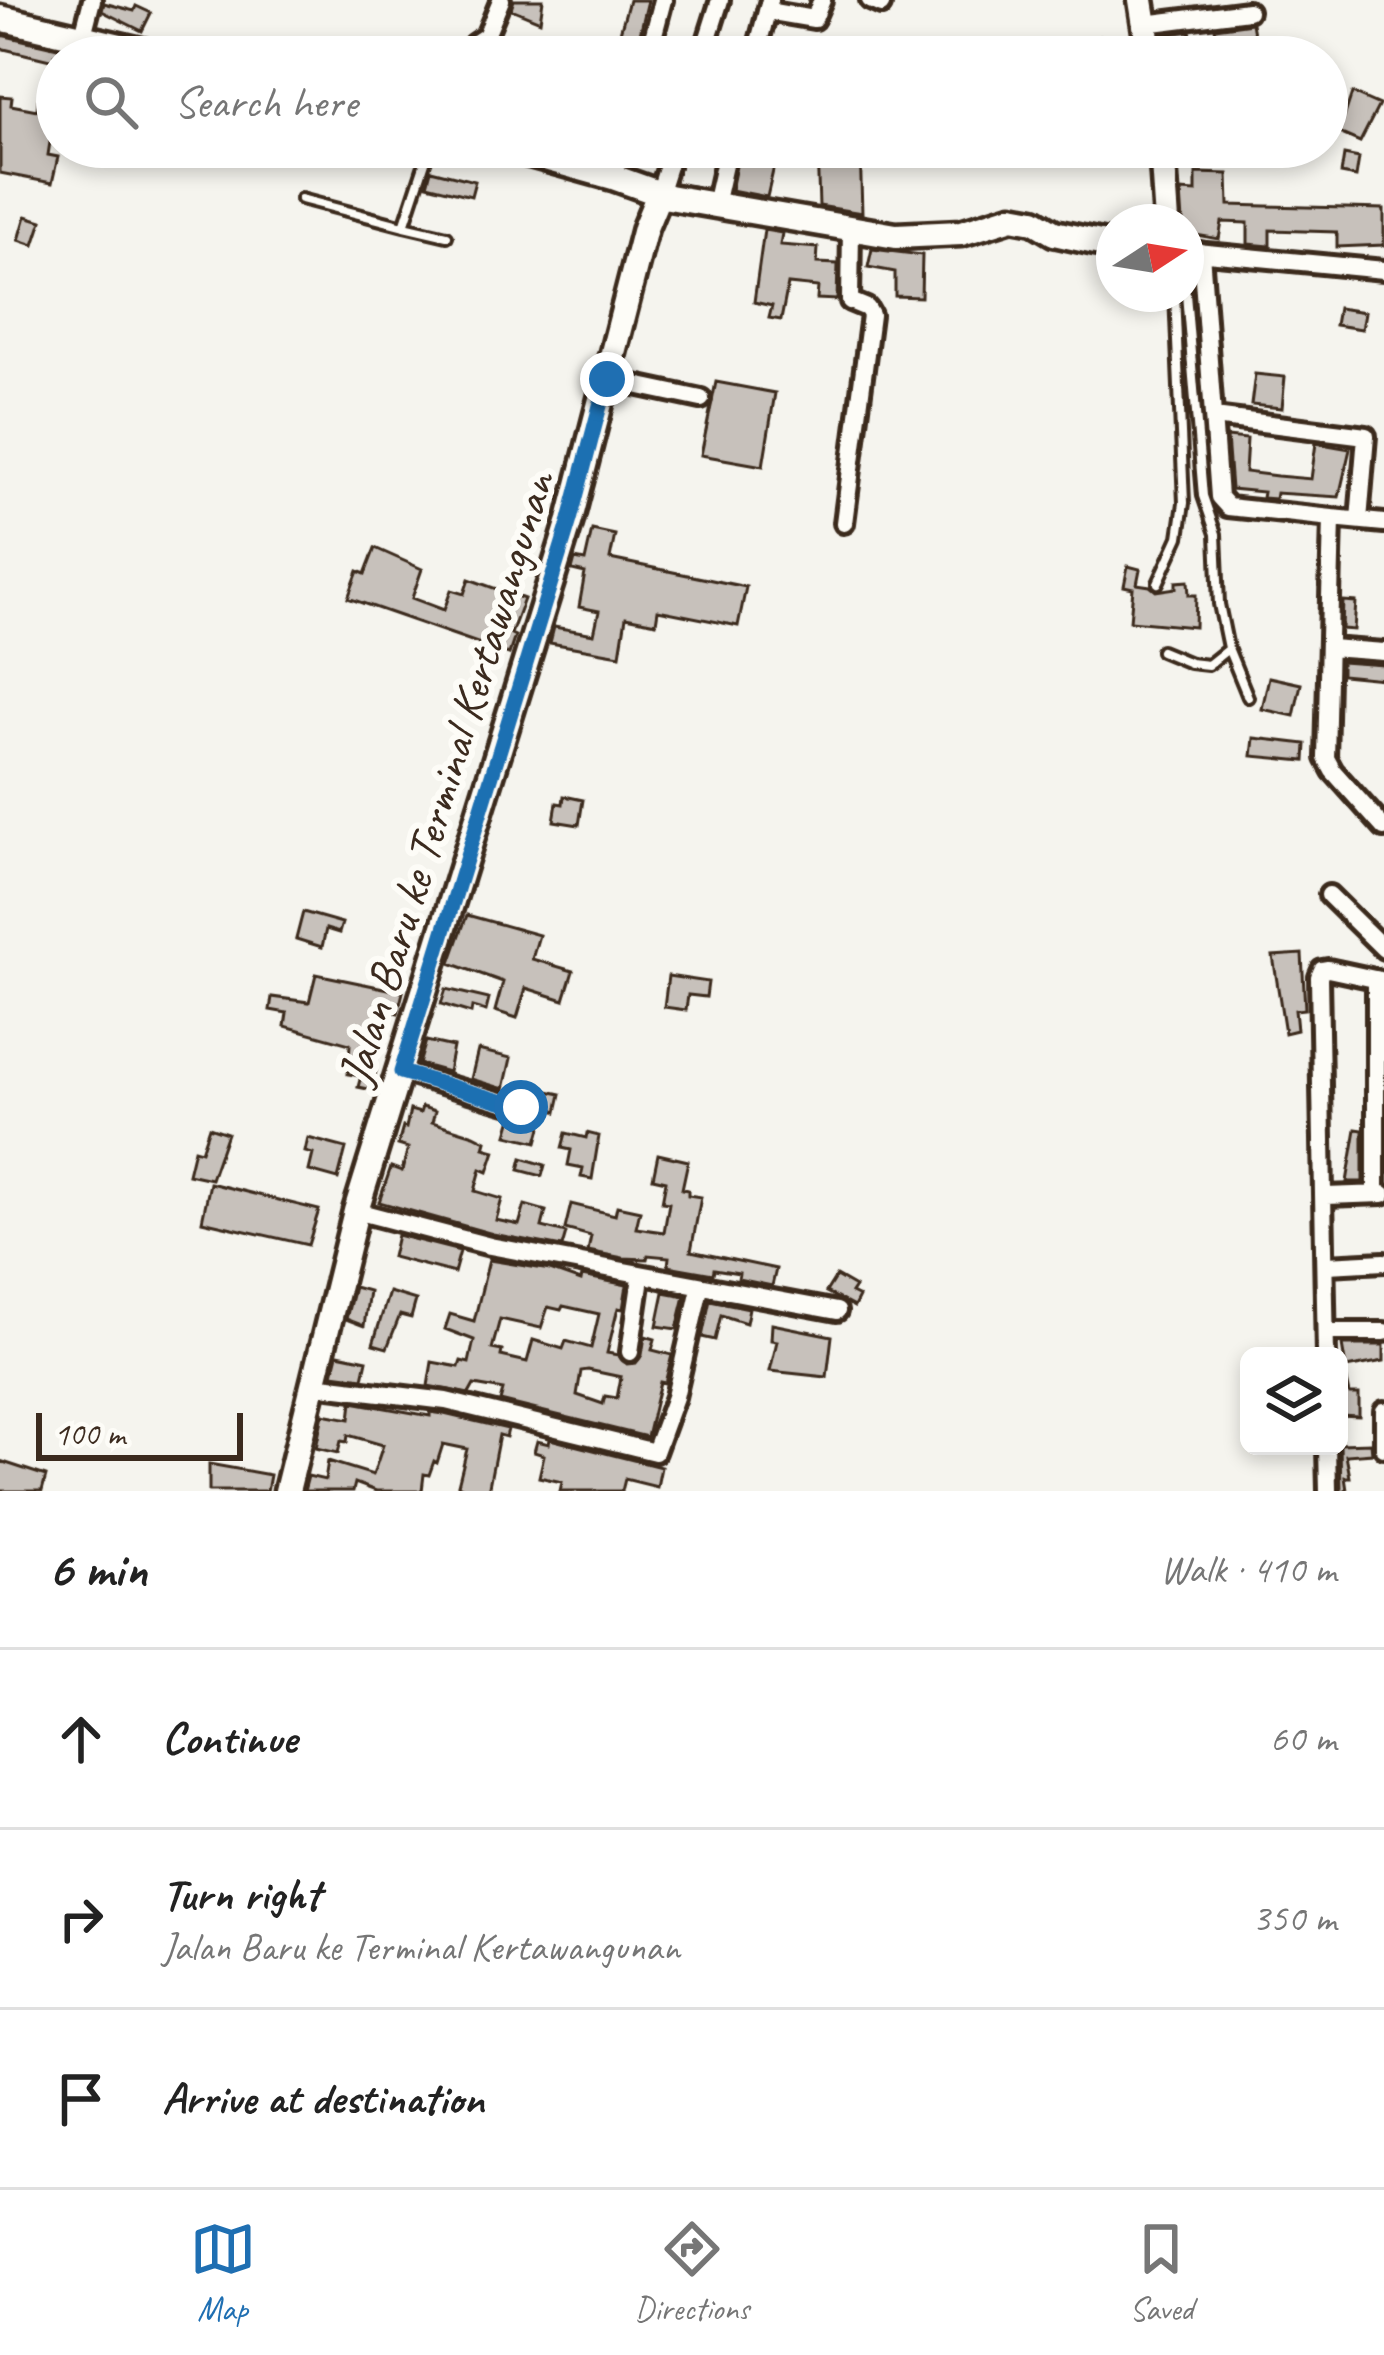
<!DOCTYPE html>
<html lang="en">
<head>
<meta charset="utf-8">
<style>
  body { margin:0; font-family:Caveat,sans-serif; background:#f6f6f6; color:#222 }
  .controls { position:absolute; right:36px; bottom:36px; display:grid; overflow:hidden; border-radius:18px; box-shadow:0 6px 18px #0003 }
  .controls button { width:108px; height:108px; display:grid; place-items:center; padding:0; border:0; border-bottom:3px solid #e0e0e0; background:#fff; color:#222; font:60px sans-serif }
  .compass { position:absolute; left:1096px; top:204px; width:108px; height:108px; border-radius:50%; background:#fff; box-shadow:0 6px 18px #0003; rotate:78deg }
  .scale { position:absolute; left:36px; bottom:30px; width:207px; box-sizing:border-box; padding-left:12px; border:6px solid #3b2a1e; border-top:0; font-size:33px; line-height:42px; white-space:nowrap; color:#3b2a1e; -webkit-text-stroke:9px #fdfcf7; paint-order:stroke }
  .stop { position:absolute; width:36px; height:36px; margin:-27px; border:9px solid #1f6fb2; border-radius:50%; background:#fff }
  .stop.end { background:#1f6fb2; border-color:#fff; box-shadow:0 3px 12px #0008 }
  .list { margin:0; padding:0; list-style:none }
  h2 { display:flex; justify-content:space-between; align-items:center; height:156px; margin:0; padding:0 48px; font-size:51px }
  h2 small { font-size:39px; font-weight:400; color:#767676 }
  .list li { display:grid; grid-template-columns:78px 1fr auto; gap:36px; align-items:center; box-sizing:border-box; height:180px; padding:0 48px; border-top:3px solid #e0e0e0 }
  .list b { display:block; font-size:45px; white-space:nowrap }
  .list p { margin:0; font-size:39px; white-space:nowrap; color:#767676 }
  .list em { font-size:39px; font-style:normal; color:#767676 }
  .icon { flex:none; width:66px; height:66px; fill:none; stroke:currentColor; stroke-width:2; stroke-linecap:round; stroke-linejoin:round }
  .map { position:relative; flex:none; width:1384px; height:1491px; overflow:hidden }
  .search { position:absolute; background:#fff; box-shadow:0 6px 18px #0003; left:36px; right:36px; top:36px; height:132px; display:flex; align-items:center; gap:30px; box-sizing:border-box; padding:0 42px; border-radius:66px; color:#767676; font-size:45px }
  .sheet { height:696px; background:#fff }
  nav { display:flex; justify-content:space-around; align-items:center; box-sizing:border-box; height:168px; border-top:3px solid #e0e0e0; background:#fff; font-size:33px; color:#767676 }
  nav a { display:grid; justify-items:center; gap:6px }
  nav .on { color:#1f6fb2 }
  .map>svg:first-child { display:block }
  .building { fill:#c7c1bb; stroke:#3b2a1e; stroke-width:3; fill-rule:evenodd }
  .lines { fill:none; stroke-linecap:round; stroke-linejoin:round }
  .lane-casing { stroke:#3b2a1e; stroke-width:16 }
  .street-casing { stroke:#3b2a1e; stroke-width:26 }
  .secondary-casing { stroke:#3b2a1e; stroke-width:33 }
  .lane { stroke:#fdfcf7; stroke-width:8 }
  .street { stroke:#fdfcf7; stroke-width:16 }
  .secondary { stroke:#fdfcf7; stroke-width:24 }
  .route { stroke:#1f6fb2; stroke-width:15 }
  .labels { text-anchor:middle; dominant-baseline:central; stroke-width:12; stroke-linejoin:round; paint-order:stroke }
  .street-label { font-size:48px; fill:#3b2a1e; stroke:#fdfcf7 }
</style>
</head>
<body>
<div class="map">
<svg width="1384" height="1491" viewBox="0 0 1384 1491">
  <rect width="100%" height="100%" fill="#f5f4ee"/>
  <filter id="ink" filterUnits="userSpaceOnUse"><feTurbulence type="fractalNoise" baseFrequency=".00833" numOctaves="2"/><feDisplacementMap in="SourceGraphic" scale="24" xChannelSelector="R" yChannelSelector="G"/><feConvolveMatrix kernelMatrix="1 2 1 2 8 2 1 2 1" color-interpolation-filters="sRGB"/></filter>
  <g filter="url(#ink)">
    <path class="building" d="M 514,0 L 543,0 L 540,21 L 511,9 Z
      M 629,0 L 648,0 L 637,46 L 633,57 L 613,57 Z
      M 104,3 L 134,11 L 136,6 L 151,13 L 142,31 L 102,11 Z
      M 1252,23 L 1258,57 L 1166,57 L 1163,35 L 1190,31 L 1193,42 L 1217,37 L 1215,28 Z
      M 1,35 L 71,51 L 69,57 L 55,55 L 54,61 L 0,48 Z
      M 1104,36 L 1105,43 L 1131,42 L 1133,57 L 1064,57 L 1062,41 Z
      M 1352,93 L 1379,105 L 1360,142 L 1339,133 Z
      M 0,96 L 12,97 L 11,105 L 37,110 L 38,100 L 50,101 L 50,110 L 55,110 L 48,155 L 58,157 L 52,183 L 0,173 Z
      M 740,147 L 786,147 L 785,162 L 775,162 L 767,197 L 731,190 Z
      M 835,147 L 860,147 L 862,213 L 819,206 L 817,148 Z
      M 1344,155 L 1359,158 L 1356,177 L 1341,174 Z
      M 431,170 L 475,181 L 471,196 L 427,185 Z
      M 1196,173 L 1228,174 L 1229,205 L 1384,209 L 1384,245 L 1337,247 L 1337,232 L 1270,230 L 1270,246 L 1248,244 L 1248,223 L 1222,222 L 1219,239 L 1190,234 L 1183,222 L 1181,191 L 1196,192 Z
      M 26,216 L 42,221 L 34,245 L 19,240 Z
      M 764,230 L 782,233 L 780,245 L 818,248 L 817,263 L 838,264 L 837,300 L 817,299 L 818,287 L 788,284 L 781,320 L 769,318 L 772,306 L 754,302 Z
      M 872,249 L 922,255 L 921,297 L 895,296 L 895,272 L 868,267 Z
      M 1338,308 L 1365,312 L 1362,329 L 1335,325 Z
      M 1255,374 L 1285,377 L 1282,408 L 1251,405 Z
      M 716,382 L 775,393 L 763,466 L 701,455 Z
      M 1227,437 L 1247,439 L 1245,472 L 1277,476 L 1311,479 L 1316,443 L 1350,449 L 1339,497 L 1276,493 L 1275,499 L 1262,498 L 1263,492 L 1231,489 Z
      M 592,530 L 615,535 L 610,559 L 746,587 L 738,626 L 658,610 L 656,623 L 626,617 L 620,655 L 550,643 L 554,627 L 594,634 L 599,611 L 579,607 L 585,573 L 572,570 L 575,559 L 585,561 Z
      M 375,548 L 422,569 L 412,598 L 444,610 L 451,590 L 464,594 L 469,579 L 524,599 L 511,634 L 515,636 L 509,654 L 348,598 L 358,571 L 365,574 Z
      M 1128,566 L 1140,569 L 1137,584 L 1150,586 L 1156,591 L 1176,588 L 1176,582 L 1188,581 L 1189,595 L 1196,595 L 1195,627 L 1130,621 L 1133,588 L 1124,586 Z
      M 1343,601 L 1356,602 L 1354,630 L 1342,629 Z
      M 1341,662 L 1384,665 L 1384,679 L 1341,675 Z
      M 1269,677 L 1301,684 L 1294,716 L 1262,709 Z
      M 1254,738 L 1306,744 L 1305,761 L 1252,756 Z
      M 564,796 L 583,800 L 579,825 L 554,821 L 557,803 L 563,804 Z
      M 303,912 L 342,923 L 339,933 L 326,929 L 322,947 L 296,939 Z
      M 467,915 L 539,935 L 532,959 L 573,971 L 564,1000 L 526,988 L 517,1018 L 495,1011 L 503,982 L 450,963 Z
      M 1302,954 L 1305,1009 L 1295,1010 L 1297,1030 L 1285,1033 L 1273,956 Z
      M 316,974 L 403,992 L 398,1013 L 389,1011 L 373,1070 L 376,1071 L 372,1090 L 358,1087 L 361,1076 L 348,1074 L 350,1044 L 285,1026 L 287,1013 L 270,1010 L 272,997 L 309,1002 Z
      M 668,976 L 708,982 L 706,997 L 688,995 L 686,1010 L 664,1007 Z
      M 446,989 L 489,999 L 486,1011 L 472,1007 L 471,1013 L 441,1004 Z
      M 426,1041 L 453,1047 L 448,1072 L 419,1064 Z
      M 478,1050 L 511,1058 L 504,1089 L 471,1079 Z
      M 543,1090 L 561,1094 L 557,1112 L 541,1100 Z
      M 422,1107 L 435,1111 L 432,1122 L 474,1135 L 486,1141 L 484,1148 L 495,1151 L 488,1172 L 481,1169 L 475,1191 L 502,1199 L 496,1220 L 519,1225 L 525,1205 L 546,1211 L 542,1227 L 566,1233 L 562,1247 L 493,1234 L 379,1202 L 391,1167 L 402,1171 L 408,1148 L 398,1145 L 403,1127 L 406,1128 L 410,1110 L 420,1113 Z
      M 512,1118 L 542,1124 L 537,1142 L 507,1135 Z
      M 209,1127 L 227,1133 L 211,1179 L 188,1174 L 194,1149 L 201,1151 Z
      M 1356,1129 L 1363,1130 L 1363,1182 L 1347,1182 Z
      M 566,1133 L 586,1138 L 587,1133 L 599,1136 L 592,1179 L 581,1177 L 583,1168 L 568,1165 L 571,1150 L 562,1148 Z
      M 308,1138 L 346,1148 L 338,1179 L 309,1171 L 313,1154 L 305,1152 Z
      M 658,1154 L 688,1161 L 682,1189 L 688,1190 L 688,1195 L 701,1197 L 691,1251 L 776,1269 L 772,1286 L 738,1279 L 739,1273 L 714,1269 L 713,1274 L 668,1266 L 669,1257 L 648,1255 L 647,1259 L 623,1258 L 588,1251 L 591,1236 L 565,1229 L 571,1204 L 615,1215 L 617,1206 L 640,1211 L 636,1228 L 664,1232 L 669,1203 L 662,1202 L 666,1181 L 653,1178 Z
      M 522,1158 L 545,1165 L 542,1176 L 519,1170 Z
      M 210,1183 L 319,1210 L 308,1245 L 202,1221 Z
      M 397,1235 L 460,1251 L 454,1273 L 392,1257 Z
      M 489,1260 L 550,1270 L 581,1281 L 582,1276 L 627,1285 L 623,1309 L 618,1308 L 607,1353 L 618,1355 L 627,1364 L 636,1363 L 642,1355 L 645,1336 L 655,1339 L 652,1350 L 672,1355 L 665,1383 L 660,1382 L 647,1437 L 500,1401 L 503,1390 L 474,1385 L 469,1394 L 428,1386 L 432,1362 L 459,1367 L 461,1361 L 469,1363 L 474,1340 L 445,1329 L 450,1314 L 474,1321 ZM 563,1306 L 599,1314 L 591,1348 L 566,1341 L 563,1349 L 533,1340 L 527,1362 L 501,1356 L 502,1351 L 492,1349 L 500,1319 L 541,1328 L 548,1307 L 561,1310 ZM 588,1370 L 621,1377 L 617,1398 L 605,1396 L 603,1404 L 577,1395 L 581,1371 Z
      M 836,1276 L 855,1287 L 851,1293 L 859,1297 L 854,1307 L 826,1292 Z
      M 354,1287 L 369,1291 L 364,1326 L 346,1319 Z
      M 389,1292 L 416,1300 L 411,1318 L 400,1315 L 387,1348 L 373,1344 Z
      M 664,1292 L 685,1296 L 677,1329 L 657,1326 Z
      M 710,1300 L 749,1308 L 746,1323 L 721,1315 L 715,1340 L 702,1337 Z
      M 772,1324 L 832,1336 L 827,1377 L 770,1371 L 777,1341 L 771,1340 Z
      M 1342,1345 L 1384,1345 L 1384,1361 L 1346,1368 Z
      M 338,1354 L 367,1360 L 363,1378 L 333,1374 Z
      M 1339,1366 L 1344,1366 L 1350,1394 L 1359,1394 L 1359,1416 L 1339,1415 Z
      M 352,1402 L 430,1416 L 430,1412 L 444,1414 L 508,1429 L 506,1437 L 499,1435 L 488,1491 L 470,1491 L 458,1485 L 467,1449 L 443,1444 L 437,1463 L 434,1461 L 429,1475 L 424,1474 L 422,1491 L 376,1491 L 355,1483 L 353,1491 L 304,1491 L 308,1476 L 325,1480 L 328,1461 L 373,1475 L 383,1445 L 348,1435 L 347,1442 L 341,1441 L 338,1453 L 316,1448 L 323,1414 L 350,1419 Z
      M 550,1439 L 661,1467 L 657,1487 L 625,1479 L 622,1491 L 560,1491 L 562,1482 L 539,1477 L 544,1455 L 534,1452 L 537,1441 L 549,1444 Z
      M 1371,1443 L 1372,1453 L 1346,1455 L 1350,1477 L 1345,1477 L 1347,1490 L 1341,1491 L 1340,1444 Z
      M 0,1461 L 46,1476 L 42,1491 L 0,1491 Z
      M 209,1464 L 270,1475 L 267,1491 L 209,1491 Z"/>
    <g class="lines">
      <g class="lane-casing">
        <path id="lane" d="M 301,199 L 404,226 L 430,147
          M 404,226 L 447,236
          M 1186,294 L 1203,496 L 1216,534 L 1219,604 L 1228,648 L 1248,697
          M 1158,583 L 1179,537 L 1184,503 L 1175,294
          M 1161,651 L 1190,663 L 1208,665 L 1228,649"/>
      </g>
      <g class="street-casing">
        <path id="street" d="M 870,0 L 881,5
          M 767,11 L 814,19 L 822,0
          M 1145,24 L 1248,11
          M 83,35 L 92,0
          M 466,57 L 474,44 L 486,36 L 501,0
          M 648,57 L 663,0
          M 702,57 L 720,0
          M 755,57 L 770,0
          M 613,177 L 621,147
          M 659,194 L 674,147
          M 715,205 L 728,147
          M 1186,251 L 1384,270
          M 1201,252 L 1219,497 L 1228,507 L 1332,518 L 1326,758 L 1333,771 L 1384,828
          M 607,379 L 701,399
          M 1214,417 L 1366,436 L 1359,520
          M 1332,518 L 1384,523
          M 844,523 L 871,315 L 867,308 L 850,301 L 851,228
          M 1330,648 L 1384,652
          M 1329,895 L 1384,949
          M 401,1072 L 538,1112
          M 1376,1194 L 1376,979
          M 1326,1196 L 1383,1194
          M 356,1211 L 490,1246 L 837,1311
          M 1327,1265 L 1384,1262
          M 1326,1332 L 1384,1332
          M 630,1352 L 641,1277
          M 1326,1356 L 1319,977 L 1322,970 L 1328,969 L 1384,981
          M 314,1385 L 446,1401 L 655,1452 L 675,1397 L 700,1288
          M 1384,1411 L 1384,1448
          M 1327,1446 L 1328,1491"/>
      </g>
      <g class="secondary-casing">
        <path id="secondary" d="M 1141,0 L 1150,57
          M 0,18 L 167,57
          M 505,147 L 613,177 L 669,197 L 896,236 L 961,233 L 1012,217 L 1034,221 L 1054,233 L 1114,246
          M 1162,147 L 1167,222
          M 287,1491 L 356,1211 L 570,520 L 645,228 L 659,194"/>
      </g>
      <use href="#lane" class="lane"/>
      <use href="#street" class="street"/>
      <use href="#secondary" class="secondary"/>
    </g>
  </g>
  <g class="lines" filter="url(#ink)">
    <path class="route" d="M 521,1107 L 401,1072 L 570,520 L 607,379"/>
  </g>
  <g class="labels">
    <g class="street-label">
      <text transform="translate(446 778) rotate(-73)">Jalan Baru ke Terminal Kertawangunan</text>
    </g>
  </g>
</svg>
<div class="controls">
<button><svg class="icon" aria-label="layers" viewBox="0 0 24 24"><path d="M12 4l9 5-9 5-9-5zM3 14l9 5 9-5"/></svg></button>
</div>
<svg class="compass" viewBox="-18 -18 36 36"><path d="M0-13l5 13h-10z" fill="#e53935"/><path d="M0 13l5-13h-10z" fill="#767676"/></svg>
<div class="scale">100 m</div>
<div class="stop" style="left:521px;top:1107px"></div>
<div class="stop end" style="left:607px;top:379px"></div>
<div class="search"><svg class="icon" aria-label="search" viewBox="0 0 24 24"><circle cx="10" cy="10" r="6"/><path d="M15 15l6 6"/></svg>Search here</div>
</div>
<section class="sheet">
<h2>6 min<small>Walk · 410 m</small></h2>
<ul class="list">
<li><svg class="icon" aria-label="ahead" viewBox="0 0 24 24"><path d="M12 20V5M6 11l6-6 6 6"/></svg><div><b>Continue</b></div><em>60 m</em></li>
<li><svg class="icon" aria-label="right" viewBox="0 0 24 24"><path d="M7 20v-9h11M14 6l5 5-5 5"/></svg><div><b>Turn right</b><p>Jalan Baru ke Terminal Kertawangunan</p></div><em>350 m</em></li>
<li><svg class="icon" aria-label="arrive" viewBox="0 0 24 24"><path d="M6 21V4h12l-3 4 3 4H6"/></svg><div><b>Arrive at destination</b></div></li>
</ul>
</section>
<nav>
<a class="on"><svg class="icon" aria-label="map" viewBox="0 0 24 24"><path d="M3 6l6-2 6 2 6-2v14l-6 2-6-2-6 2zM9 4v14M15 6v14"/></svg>Map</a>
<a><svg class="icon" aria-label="directions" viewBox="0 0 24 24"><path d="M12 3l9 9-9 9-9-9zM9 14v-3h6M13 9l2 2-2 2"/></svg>Directions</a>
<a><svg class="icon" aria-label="saved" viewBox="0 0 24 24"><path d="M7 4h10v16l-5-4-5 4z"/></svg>Saved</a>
</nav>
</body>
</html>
